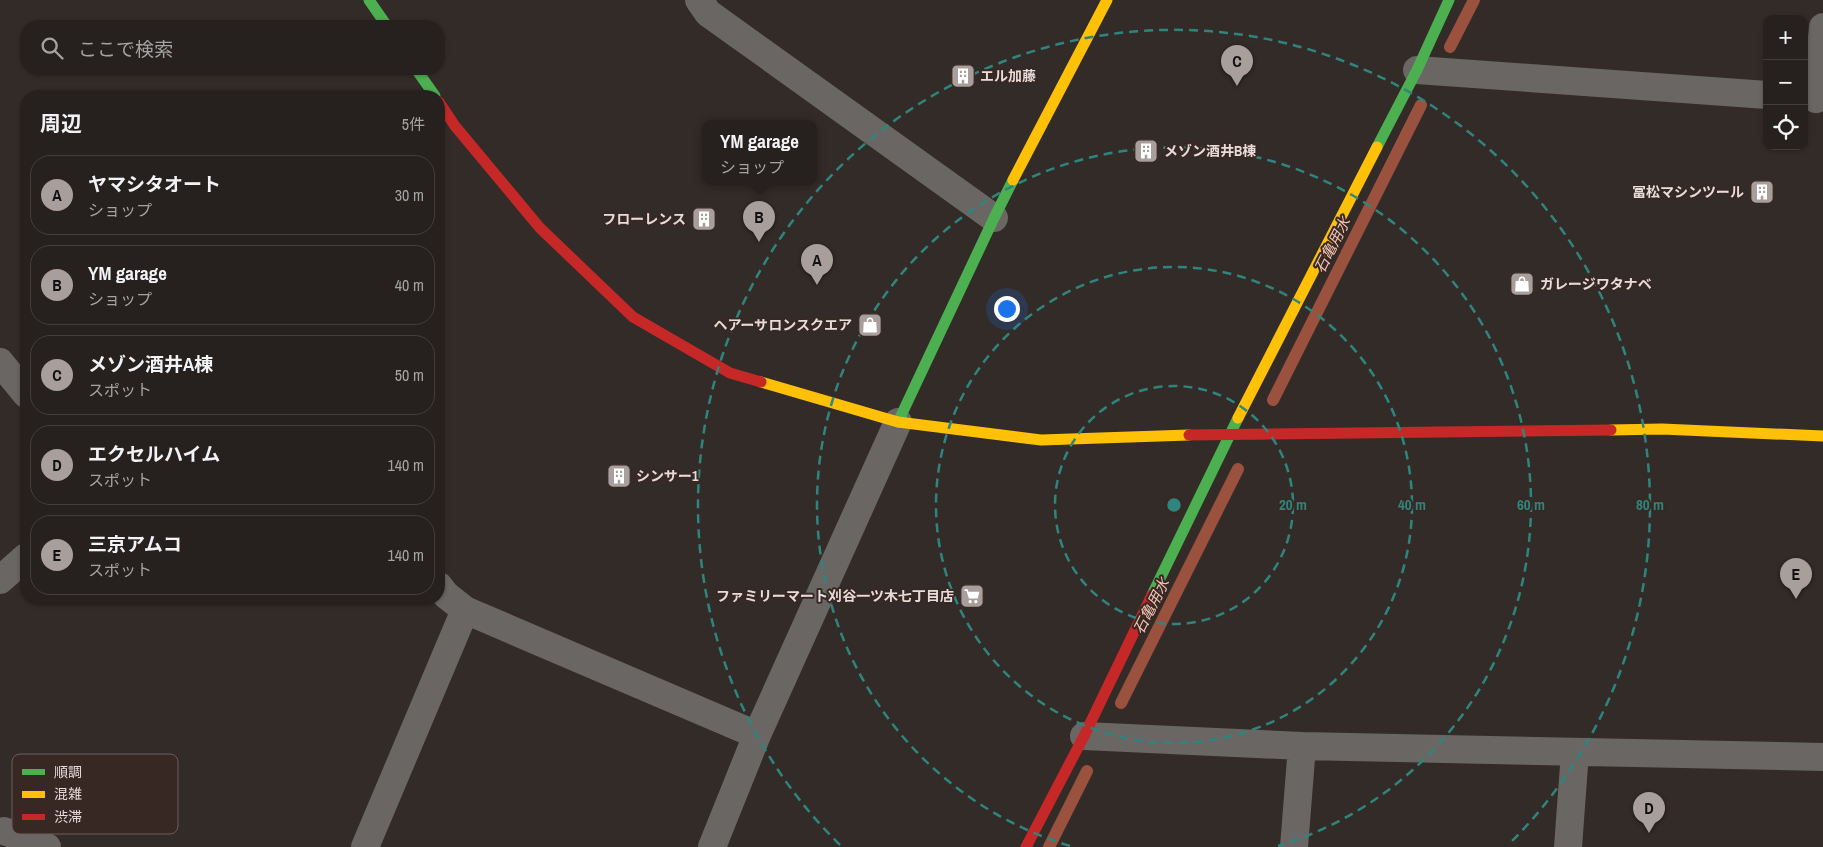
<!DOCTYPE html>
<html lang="ja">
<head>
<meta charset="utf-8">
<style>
  body { margin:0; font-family:"Archivo Narrow","Noto Sans JP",sans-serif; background:#2e2827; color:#f1f3f6 }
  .controls { position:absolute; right:15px; top:15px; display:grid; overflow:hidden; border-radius:10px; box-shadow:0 1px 4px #0004 }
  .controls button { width:45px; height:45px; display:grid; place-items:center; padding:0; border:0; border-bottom:1px solid #423e3c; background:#26201e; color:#f1f3f6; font:25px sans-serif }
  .you { position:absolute; left:1006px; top:308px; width:18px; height:18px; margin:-12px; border:4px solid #fff; border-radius:50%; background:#1a73e8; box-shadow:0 0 0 8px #1a73e833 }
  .badge { display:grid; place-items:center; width:32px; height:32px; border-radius:50%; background:#a89e9b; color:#111; font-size:16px; font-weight:700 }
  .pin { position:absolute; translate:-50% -41px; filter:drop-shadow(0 1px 2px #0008) }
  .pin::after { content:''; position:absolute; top:26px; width:18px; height:15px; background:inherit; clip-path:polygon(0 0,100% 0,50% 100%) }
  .popup { position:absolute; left:702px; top:120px; width:115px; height:65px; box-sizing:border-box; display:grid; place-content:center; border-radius:10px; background:#26201e; filter:drop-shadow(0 1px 4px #0005); font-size:16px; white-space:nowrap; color:#a4a3a4 }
  .popup b { font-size:19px; color:#f1f3f6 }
  .popup::after { content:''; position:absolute; left:50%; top:100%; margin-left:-10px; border:10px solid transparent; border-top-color:#26201e }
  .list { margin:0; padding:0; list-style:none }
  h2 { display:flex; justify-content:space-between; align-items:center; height:65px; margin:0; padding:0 20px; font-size:21px }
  h2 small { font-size:16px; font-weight:400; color:#a4a3a4 }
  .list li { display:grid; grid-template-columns:32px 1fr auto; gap:15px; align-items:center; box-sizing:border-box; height:80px; margin:0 10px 10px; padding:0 10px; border:1px solid #423e3c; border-radius:20px }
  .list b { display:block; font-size:19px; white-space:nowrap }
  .list p { margin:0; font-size:16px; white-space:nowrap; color:#a4a3a4 }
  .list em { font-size:16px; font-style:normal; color:#a4a3a4 }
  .icon { flex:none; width:28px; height:28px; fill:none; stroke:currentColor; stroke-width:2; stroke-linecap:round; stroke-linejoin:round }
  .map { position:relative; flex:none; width:1823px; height:847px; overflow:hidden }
  .search { position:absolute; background:#26201e; box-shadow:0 1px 4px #0004; left:20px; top:20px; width:425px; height:55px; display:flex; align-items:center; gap:12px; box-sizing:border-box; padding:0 18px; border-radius:20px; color:#a4a3a4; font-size:19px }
  .panel { position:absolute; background:#26201e; box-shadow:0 1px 4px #0004; left:20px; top:90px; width:425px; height:515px; border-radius:20px }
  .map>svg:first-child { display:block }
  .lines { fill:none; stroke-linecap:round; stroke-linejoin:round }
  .stream { stroke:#9a513e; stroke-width:12 }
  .street { stroke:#696664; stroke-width:28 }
  .fast { stroke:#4caf50; stroke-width:11 }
  .slow { stroke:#ffc107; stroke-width:11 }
  .jam { stroke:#c62828; stroke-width:11 }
  .ring { fill:none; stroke:#2f857e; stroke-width:2.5; stroke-dasharray:9 6 }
  .labels { text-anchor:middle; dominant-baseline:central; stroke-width:4; stroke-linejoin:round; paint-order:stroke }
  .poi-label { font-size:14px; font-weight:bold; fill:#e7dcd9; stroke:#382823; text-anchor:start }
  .water-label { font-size:15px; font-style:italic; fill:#f1c3b6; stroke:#382823 }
  .key { fill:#382823; stroke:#6d5e5a; stroke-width:1 }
  .key-label { font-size:14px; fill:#e7dcd9 }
  .centre { fill:#2f857e; stroke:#382823; stroke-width:2.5 }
  .ring-label { font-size:15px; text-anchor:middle; font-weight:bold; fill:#2f857e; stroke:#382823; stroke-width:4; stroke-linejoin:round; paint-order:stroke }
</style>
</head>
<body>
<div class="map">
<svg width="1823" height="847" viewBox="0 0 1823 847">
  <rect width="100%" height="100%" fill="#332b28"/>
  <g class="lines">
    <path class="stream" d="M 1450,47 L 1474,0
      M 1273,400 L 1421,105
      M 1121,703 L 1238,469
      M 1049,847 L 1087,771"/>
    <path class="street" d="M 699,0 L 708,13 L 994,218
      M 1417,70 L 1767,95
      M 1816,99 L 1823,27
      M 0,362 L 26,394
      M 0,580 L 26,557
      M 439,586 L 446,595 L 465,610 L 757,735
      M 1084,736 L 1302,746 L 1823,757
      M 4,831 L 47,847
      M 365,847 L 465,610
      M 712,847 L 757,735 L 898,422
      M 1294,847 L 1302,746
      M 1568,847 L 1575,752"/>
    <path class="fast" d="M 369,0 L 387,26
      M 416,69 L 435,96
      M 1377,147 L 1417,70 L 1449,0
      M 898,422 L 994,218 L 1013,180
      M 1152,595 L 1238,418"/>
    <path class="slow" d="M 1013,180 L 1107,0
      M 761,382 L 898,422 L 1041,440 L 1189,435
      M 1238,418 L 1377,147
      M 1611,430 L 1662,429 L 1823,436"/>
    <path class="jam" d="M 439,102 L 455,126 L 540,228 L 633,317 L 730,373 L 761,382
      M 1189,435 L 1611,430
      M 1026,847 L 1084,736 L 1152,595"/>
  </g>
  <g class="ring">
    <circle cx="1174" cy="505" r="119"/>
    <circle cx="1174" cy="505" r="238"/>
    <path d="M1070 846A357 357 0 1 1 1278 846"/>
    <path d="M840 845A476 476 0 1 1 1508 845"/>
  </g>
  <defs>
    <g id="building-square" transform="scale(1.25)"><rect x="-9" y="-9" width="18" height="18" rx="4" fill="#a89e9b" stroke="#382823"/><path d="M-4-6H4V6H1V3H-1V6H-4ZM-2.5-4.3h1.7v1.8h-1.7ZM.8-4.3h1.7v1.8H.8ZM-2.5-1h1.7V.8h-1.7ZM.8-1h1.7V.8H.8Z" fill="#fff"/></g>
    <g id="shop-square" transform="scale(1.25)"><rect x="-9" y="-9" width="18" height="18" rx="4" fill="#a89e9b" stroke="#382823"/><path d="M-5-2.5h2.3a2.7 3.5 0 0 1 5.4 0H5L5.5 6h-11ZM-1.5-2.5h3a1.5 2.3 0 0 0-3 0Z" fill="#fff"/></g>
    <g id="supermarket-square" transform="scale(1.25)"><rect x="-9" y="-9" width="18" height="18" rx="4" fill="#a89e9b" stroke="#382823"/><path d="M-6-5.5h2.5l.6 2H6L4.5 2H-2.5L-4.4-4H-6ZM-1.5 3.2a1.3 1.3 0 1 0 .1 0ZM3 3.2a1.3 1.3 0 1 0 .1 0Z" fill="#fff"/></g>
  </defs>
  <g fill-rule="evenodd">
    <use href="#building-square" x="963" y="76"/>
    <use href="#building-square" x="1146" y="151"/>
    <use href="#building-square" x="1762" y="192"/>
    <use href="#building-square" x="704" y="219"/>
    <use href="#shop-square" x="1522" y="284"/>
    <use href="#shop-square" x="870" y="325"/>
    <use href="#building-square" x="619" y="476"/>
    <use href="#supermarket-square" x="972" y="596"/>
  </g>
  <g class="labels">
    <g class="poi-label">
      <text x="980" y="76">エル加藤</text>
      <text x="1164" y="151">メゾン酒井B棟</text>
      <text x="1744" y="192" text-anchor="end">冨松マシンツール</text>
      <text x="686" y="219" text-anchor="end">フローレンス</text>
      <text x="1540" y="284">ガレージワタナベ</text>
      <text x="852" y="325" text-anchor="end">ヘアーサロンスクエア</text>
      <text x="636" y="476">シンサー1</text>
      <text x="954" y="596" text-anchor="end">ファミリーマート刈谷一ツ木七丁目店</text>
    </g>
    <g class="water-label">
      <text transform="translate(1332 245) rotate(-63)">石亀用水</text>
      <text transform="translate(1151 606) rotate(-63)">石亀用水</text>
    </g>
  </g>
  <rect x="12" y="754" width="166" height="80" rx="8" class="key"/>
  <rect x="22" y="769" width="23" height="6" fill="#4caf50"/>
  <rect x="22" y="791" width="23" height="7" fill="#ffc107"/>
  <rect x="22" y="814" width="23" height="6" fill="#c62828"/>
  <g class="key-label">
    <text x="54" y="777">順調</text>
    <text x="54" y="799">混雑</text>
    <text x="54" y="822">渋滞</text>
  </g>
  <circle cx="1174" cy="505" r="8" class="centre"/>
  <g class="ring-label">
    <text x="1293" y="510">20 m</text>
    <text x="1412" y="510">40 m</text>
    <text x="1531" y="510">60 m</text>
    <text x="1650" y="510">80 m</text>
  </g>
</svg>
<div class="controls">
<button>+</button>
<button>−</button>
<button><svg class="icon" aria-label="locate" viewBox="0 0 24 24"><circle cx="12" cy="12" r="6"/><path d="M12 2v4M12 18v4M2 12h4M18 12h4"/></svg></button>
</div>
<div class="you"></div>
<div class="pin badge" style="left:817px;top:285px">A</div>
<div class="pin badge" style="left:759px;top:242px">B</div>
<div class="popup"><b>YM garage</b>ショップ</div>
<div class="pin badge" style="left:1237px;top:86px">C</div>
<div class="pin badge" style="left:1649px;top:833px">D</div>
<div class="pin badge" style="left:1796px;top:599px">E</div>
<div class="search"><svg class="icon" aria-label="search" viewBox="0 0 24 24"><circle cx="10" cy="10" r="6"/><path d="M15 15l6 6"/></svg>ここで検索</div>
<section class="panel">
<h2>周辺<small>5件</small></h2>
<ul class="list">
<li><span class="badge">A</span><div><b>ヤマシタオート</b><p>ショップ</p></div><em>30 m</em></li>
<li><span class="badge">B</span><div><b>YM garage</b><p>ショップ</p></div><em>40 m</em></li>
<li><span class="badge">C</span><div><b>メゾン酒井A棟</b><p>スポット</p></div><em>50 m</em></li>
<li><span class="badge">D</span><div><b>エクセルハイム</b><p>スポット</p></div><em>140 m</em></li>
<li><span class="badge">E</span><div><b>三京アムコ</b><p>スポット</p></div><em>140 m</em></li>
</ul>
</section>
</div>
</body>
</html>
